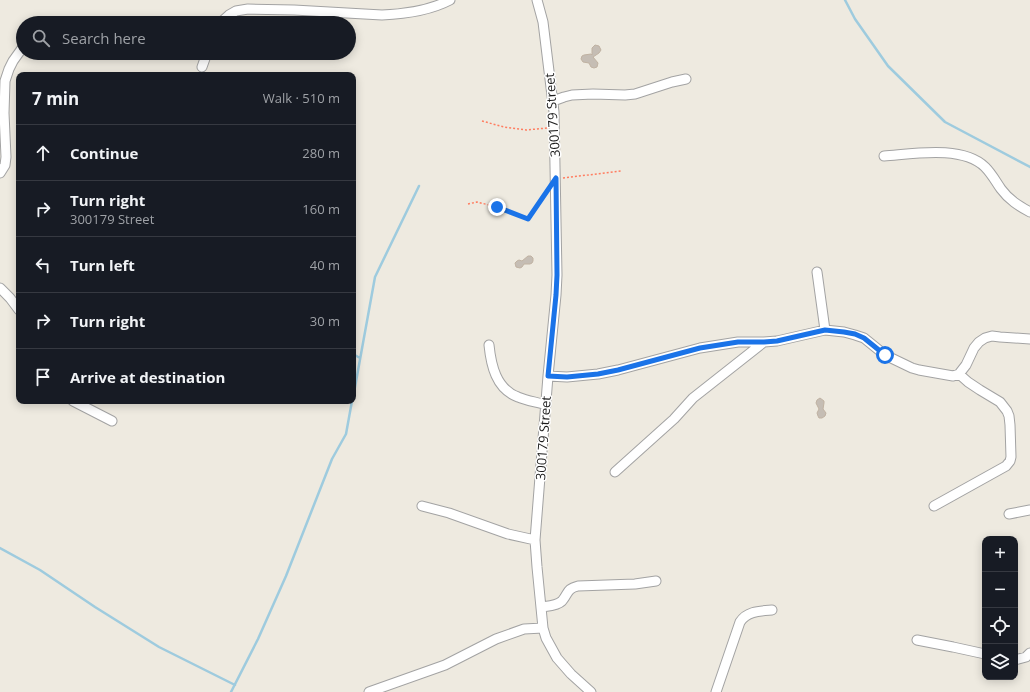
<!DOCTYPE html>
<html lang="en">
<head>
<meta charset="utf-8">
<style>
  body { margin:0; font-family:"Open Sans",sans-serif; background:#242831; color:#f1f3f6 }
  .controls { position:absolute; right:12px; bottom:12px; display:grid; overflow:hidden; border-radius:8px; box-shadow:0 2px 10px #0003 }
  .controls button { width:36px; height:36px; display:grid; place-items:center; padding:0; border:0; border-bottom:1px solid #363941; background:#171b24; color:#f1f3f6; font:20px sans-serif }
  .stop { position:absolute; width:12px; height:12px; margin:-9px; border:3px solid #1a73e8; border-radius:50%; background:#fff }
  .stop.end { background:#1a73e8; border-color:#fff; box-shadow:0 1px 4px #0008 }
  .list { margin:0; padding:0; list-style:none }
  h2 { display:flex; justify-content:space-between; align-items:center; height:52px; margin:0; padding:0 16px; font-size:17px }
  h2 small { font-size:13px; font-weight:400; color:#9ea1a6 }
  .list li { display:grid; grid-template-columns:26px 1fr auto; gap:12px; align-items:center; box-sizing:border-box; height:56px; padding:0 16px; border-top:1px solid #363941 }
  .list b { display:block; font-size:15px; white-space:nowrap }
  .list p { margin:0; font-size:13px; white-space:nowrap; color:#9ea1a6 }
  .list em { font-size:13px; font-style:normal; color:#9ea1a6 }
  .icon { flex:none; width:22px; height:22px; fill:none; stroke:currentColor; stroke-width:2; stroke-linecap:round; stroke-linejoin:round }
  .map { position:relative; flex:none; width:1030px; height:692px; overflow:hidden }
  .search { position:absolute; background:#171b24; box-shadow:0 2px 10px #0003; left:16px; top:16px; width:340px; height:44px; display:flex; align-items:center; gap:10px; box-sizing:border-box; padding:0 14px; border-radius:22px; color:#9ea1a6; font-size:15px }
  .panel { position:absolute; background:#171b24; box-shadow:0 2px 10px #0003; left:16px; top:72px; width:340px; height:332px; border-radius:8px }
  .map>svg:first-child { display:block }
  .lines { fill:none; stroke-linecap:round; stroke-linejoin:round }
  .stream { stroke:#9ecbde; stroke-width:2.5 }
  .building { fill:#c5bdb4; stroke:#c0b2a2 }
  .minor-casing { stroke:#a3a3a3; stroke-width:11 }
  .path { stroke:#ff7d60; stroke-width:1.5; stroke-dasharray:2 2; stroke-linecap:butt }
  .minor { stroke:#fff; stroke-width:9 }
  .route { stroke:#1a73e8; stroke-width:5 }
  .labels { text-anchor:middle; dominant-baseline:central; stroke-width:3; stroke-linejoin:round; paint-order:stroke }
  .street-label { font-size:13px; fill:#1c1c1c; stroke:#fff }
</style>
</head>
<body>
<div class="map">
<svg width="1030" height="692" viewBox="0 0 1030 692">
  <rect width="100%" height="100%" fill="#eeeae0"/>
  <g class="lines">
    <path class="stream" d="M 845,0 L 855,19 L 888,66 L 945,122 L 1030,167
      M 353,354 L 360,358
      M 353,398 L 375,277 L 419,186
      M 0,548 L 40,570 L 95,607 L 159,647 L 235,685
      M 231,692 L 258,639 L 286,576 L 332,459 L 346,434 L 352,401"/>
  </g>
  <path class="building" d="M 595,45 L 599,46 L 601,50 L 599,53 L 593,57 L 598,63 L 597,67 L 594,68 L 591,67 L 589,63 L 583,62 L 581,59 L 582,56 L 584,55 L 591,54 L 592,55 L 592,48 Z
    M 528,256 L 531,256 L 533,258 L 533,261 L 532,263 L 530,264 L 524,264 L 522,267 L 520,268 L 516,267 L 515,263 L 517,261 L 519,260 L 522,261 Z
    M 820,398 L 824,401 L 824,403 L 823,409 L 826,413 L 825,416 L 822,418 L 819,418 L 818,416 L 817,413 L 819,409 L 816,403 L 817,400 Z"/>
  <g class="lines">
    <g class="minor-casing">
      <path id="minor" d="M 537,0 L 543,22 L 554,112 L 557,275 L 556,295 L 548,376 L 535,540 L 537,567 L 543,628 L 546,638 L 557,658 L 571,674 L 591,692
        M 220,23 L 229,15 L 236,11 L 248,9 L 294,10 L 382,15 C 406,14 429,11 450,0
        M 202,67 L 207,53
        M 553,101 L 564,97 L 572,95 L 593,94 L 625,95 L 635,94 L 672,82 L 686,79
        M 884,156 C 913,154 962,145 985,167 C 992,174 996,182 1001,189 C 1009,200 1019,206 1030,212
        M 0,173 L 5,165 L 6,157 L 4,113 L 5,81 L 9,69 L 13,61 L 23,47
        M 817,272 L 825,330
        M 0,288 L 10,298 L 19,310
        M 489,345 C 491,365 496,389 518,397 C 527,401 537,402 546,405
        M 548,376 L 567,377 L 598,374 L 618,370 L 700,348 L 738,342 L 764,342 L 777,341 L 825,330 L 844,332 L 855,335 L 864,338 L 885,355 L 912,368 L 919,370 L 953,376 L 959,374 L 966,365 L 974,348 L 979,342 L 985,338 L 992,336 L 1000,337 L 1030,339
        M 73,401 L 112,421
        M 615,472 L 674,419 L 693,398 L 764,342
        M 422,506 L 449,513 L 508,534 L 535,540
        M 934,506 L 1006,466 L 1010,461 L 1011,457 L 1010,425 L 1009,416 L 1007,411 L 1000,402 L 980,390 L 968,382 L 959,374
        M 1009,514 L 1030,510
        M 541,607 C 547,606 557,606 562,601 C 569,593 566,589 578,586 L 635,584 L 656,581
        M 917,640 L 953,647 L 985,654
        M 1015,660 L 1026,657 L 1030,653
        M 369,692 L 445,665 L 496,639 L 524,629 L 543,628
        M 716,692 L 740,622 C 747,611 760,611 772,610"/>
    </g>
    <path class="path" d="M 482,121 L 504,127 L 526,130 L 547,128
      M 563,178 L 621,171
      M 468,204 L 477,202 L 497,207 L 528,219 L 547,192"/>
    <use href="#minor" class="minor"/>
  </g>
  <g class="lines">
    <path class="route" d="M 497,207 L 528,219 L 556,178 L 557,275 L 556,295 L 548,376 L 567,377 L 598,374 L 618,370 L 700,348 L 738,342 L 764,342 L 777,341 L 825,330 L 844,332 L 855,334 L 864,338 L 885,355"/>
  </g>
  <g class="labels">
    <g class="street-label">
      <text transform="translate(552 115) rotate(-94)">300179 Street</text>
      <text transform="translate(543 438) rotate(-86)">300179 Street</text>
    </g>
  </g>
</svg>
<div class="controls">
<button>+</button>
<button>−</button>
<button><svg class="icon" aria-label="locate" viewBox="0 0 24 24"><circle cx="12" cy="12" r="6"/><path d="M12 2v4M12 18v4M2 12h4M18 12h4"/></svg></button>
<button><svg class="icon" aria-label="layers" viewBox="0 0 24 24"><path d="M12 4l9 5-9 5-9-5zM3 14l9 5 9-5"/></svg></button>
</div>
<div class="stop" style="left:885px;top:355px"></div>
<div class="stop end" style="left:497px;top:207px"></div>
<div class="search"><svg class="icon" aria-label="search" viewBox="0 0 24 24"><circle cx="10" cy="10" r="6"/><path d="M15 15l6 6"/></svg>Search here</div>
<section class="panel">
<h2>7 min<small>Walk · 510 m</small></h2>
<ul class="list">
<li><svg class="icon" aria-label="ahead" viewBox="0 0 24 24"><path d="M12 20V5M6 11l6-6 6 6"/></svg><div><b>Continue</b></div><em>280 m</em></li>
<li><svg class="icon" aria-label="right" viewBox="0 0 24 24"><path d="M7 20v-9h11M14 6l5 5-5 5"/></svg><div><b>Turn right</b><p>300179 Street</p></div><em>160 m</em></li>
<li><svg class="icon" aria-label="left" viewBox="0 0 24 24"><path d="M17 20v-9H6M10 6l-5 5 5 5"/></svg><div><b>Turn left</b></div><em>40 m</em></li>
<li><svg class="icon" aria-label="right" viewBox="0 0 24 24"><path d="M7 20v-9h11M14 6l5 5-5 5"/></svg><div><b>Turn right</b></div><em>30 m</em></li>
<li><svg class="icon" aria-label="arrive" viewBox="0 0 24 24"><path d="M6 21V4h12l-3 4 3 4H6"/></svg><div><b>Arrive at destination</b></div></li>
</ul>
</section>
</div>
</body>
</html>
